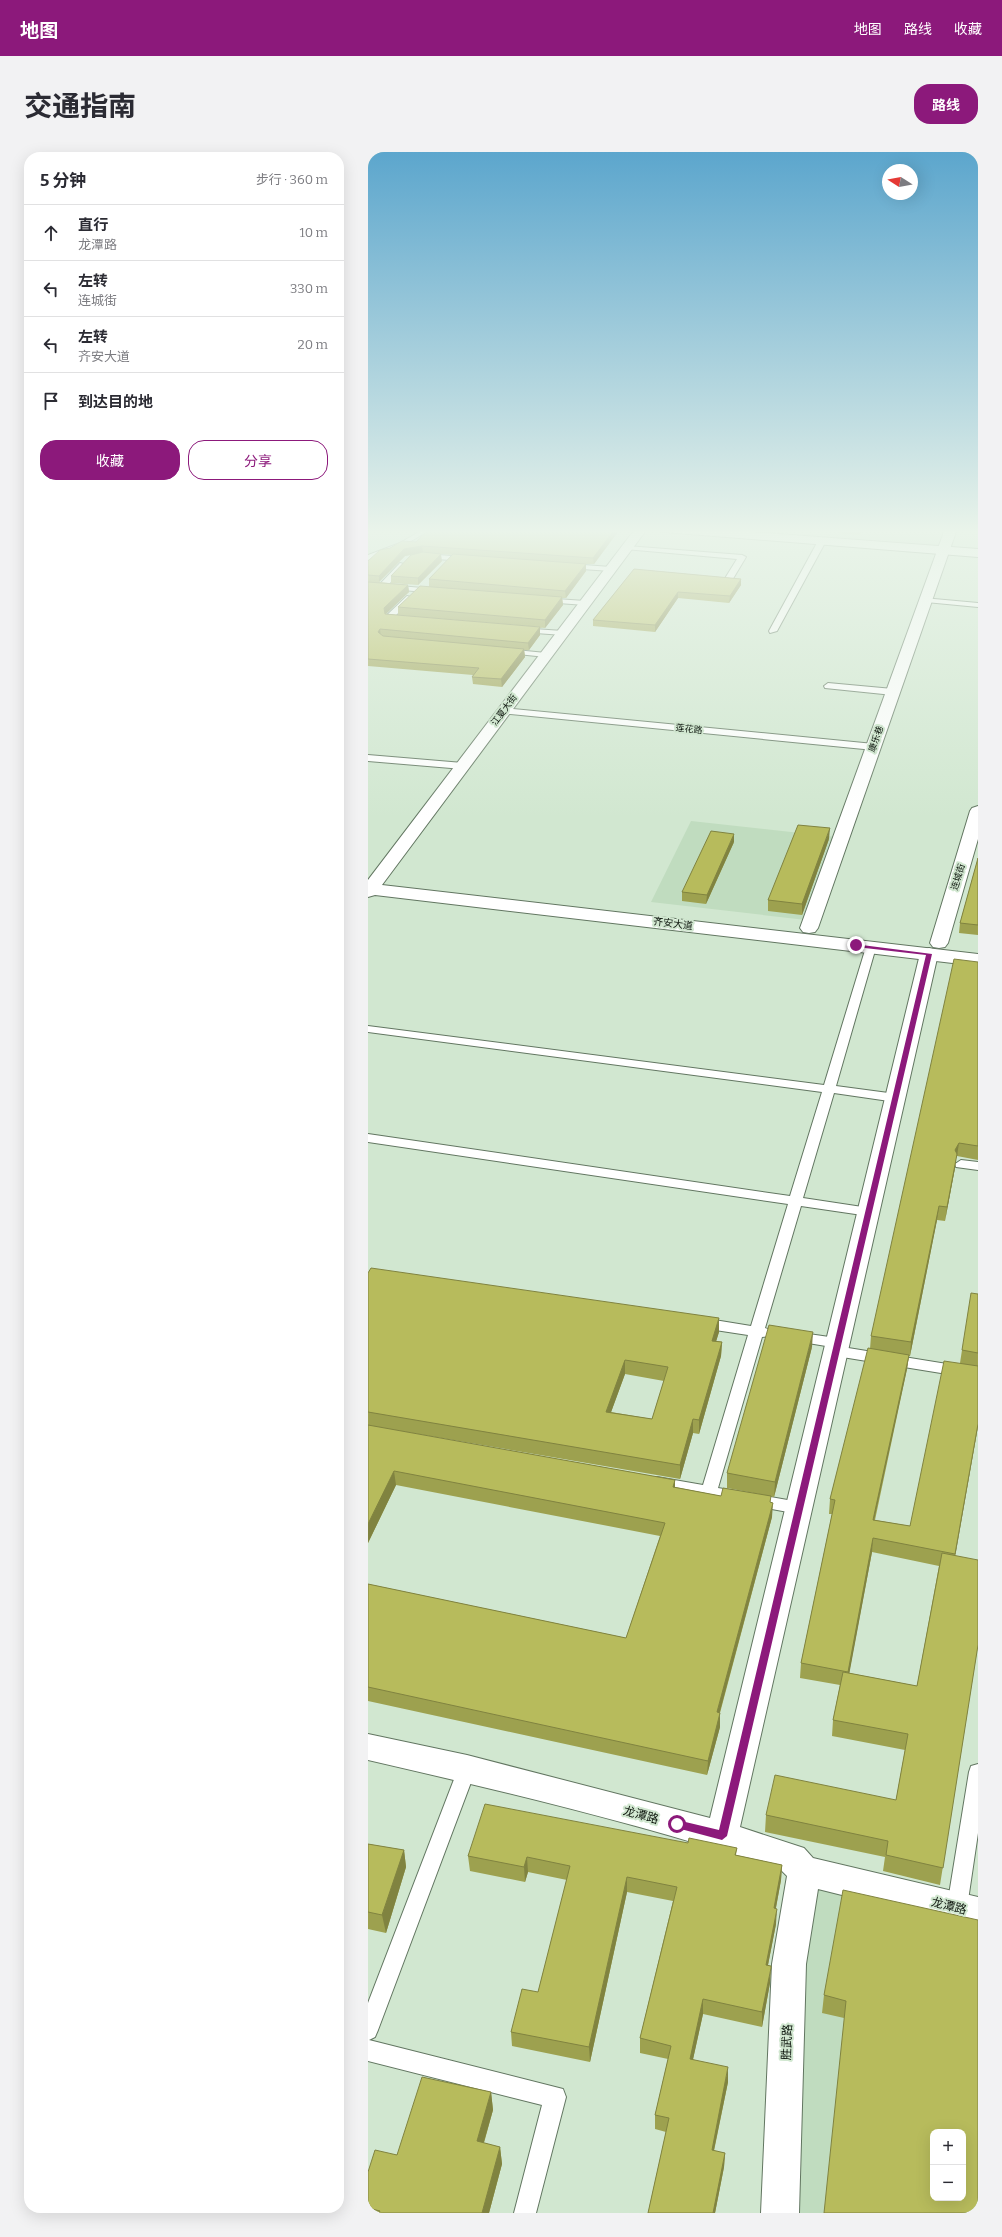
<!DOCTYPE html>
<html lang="zh">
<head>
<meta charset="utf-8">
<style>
  body { margin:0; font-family:Bitter,"Noto Sans SC",serif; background:#f2f2f3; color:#2b2b33 }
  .controls { position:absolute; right:12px; bottom:12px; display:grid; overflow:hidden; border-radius:8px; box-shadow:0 4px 16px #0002 }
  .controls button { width:36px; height:36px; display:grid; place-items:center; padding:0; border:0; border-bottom:1px solid #e1e1e2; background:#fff; color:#2b2b33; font:20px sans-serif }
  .compass { position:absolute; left:514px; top:12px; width:36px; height:36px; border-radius:50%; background:#fff; box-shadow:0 4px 16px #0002; rotate:281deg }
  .stop { position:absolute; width:12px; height:12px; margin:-9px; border:3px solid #8c197b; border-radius:50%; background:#fff }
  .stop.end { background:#8c197b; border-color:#fff; box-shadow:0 1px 4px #0008 }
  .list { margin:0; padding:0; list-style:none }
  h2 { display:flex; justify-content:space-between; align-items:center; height:52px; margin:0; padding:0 16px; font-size:17px }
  h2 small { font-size:13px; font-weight:400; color:#7c7c81 }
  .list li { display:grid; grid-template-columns:26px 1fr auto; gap:12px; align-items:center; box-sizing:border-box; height:56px; padding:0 16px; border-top:1px solid #e1e1e2 }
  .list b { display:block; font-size:15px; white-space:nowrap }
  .list p { margin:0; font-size:13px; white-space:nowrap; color:#7c7c81 }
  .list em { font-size:13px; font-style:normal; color:#7c7c81 }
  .actions { display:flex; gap:8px; padding:12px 16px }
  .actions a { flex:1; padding:9px 0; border:1px solid #8c197b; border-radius:16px; text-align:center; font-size:14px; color:#8c197b }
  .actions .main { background:#8c197b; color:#fff }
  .icon { flex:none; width:22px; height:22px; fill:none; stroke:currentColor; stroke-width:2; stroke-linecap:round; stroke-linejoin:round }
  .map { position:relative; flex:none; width:610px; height:2061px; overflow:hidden; border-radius:16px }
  header { display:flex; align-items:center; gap:24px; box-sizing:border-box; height:56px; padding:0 20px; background:#8c197b; color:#fff }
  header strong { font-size:19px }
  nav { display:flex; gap:22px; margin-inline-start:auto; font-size:14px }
  .intro { display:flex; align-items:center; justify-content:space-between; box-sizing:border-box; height:96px; padding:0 24px }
  h1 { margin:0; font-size:28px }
  .button { padding:10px 18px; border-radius:16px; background:#8c197b; color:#fff; font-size:14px; font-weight:700 }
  main { display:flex; gap:24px; padding:0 24px }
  aside { flex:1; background:#fff; border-radius:16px; box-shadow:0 4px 16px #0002 }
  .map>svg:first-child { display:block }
  .built { fill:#c0dcbf; fill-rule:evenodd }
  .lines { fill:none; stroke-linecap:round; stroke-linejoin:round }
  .lane-casing { stroke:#627661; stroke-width:2 }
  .street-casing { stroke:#627661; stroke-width:2 }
  .secondary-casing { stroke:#627661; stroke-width:2 }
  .lane { fill:#fff; fill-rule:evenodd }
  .street { fill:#fff; fill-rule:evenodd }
  .secondary { fill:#fff; fill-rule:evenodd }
  .wall { fill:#9da14f; fill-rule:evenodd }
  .shaded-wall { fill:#808340 }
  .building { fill:#b7bb5c; stroke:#808340; fill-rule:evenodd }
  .route { fill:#8c197b }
  .labels { text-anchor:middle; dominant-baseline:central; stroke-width:4; stroke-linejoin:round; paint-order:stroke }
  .far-street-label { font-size:9px; fill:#0e160e; stroke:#d1e7d0 }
  .street-label { font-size:10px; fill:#0e160e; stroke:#d1e7d0 }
  .near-street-label { font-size:12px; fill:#0e160e; stroke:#d1e7d0 }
</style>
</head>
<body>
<header>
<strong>地图</strong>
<nav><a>地图</a><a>路线</a><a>收藏</a></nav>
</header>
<div class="intro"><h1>交通指南</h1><a class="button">路线</a></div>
<main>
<aside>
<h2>5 分钟<small>步行 · 360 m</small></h2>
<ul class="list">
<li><svg class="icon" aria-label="ahead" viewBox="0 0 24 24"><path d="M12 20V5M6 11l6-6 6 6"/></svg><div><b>直行</b><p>龙潭路</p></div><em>10 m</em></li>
<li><svg class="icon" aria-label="left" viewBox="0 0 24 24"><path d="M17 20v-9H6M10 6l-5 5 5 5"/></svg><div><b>左转</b><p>连城街</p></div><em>330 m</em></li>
<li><svg class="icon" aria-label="left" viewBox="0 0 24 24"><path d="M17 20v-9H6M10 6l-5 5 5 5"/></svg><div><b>左转</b><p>齐安大道</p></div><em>20 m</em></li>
<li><svg class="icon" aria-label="arrive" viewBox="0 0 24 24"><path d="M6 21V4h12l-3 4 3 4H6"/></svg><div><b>到达目的地</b></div></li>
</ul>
<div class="actions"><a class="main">收藏</a><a>分享</a></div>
</aside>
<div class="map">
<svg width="610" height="2061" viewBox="0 0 610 2061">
  <rect width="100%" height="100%" fill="#d1e7d0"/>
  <path class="built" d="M 462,377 L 575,377 L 570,393 L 458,384 Z
    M 323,669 L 468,685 L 438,768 L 283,750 Z
    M 446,1735 L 610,1770 L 610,2061 L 426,2061 L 439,1790 ZM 565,1980 L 595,1980 L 595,2046 L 565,2046 Z"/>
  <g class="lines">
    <g class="lane-casing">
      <path id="lane" d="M 56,377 L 64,377 L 36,393 L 0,408 L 0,403 L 32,391 Z
        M 454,387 L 458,389 L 409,479 L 402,481 L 401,479 L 450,389 Z
        M 259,394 L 374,403 L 378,405 L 363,430 L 360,430 L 356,428 L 369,407 L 257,397 L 255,396 Z
        M 56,402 L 98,405 L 102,407 L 98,409 L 53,406 L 53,402 Z
        M 32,411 L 39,413 L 20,433 L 66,437 L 70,439 L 69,441 L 0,435 L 0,431 L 12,432 Z
        M 202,412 L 243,415 L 247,417 L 243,419 L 199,416 L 199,412 Z
        M 39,444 L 46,446 L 27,464 L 38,465 L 38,469 L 18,468 L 18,464 Z
        M 174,446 L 217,449 L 221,451 L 217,453 L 177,450 L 174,450 Z
        M 555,446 L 610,451 L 610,455 L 558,450 L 555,450 Z
        M 151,476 L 195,479 L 199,481 L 195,483 L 154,480 L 150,478 Z
        M 137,497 L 178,501 L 182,503 L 178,505 L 140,501 L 137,501 Z
        M 460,531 L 525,537 L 529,540 L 525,543 L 457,536 L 456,534 Z
        M 136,556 L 506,592 L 510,595 L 506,598 L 133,561 L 133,557 Z
        M 0,603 L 95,611 L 100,614 L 95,617 L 0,609 Z
        M 503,792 L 508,795 L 468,934 L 528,942 L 534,946 L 528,950 L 466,941 L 435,1046 L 501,1056 L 508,1060 L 501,1064 L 433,1054 L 397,1176 L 403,1178 L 405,1181 L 403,1184 L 394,1185 L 350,1336 L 431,1350 L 437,1352 L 439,1356 L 437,1360 L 431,1362 L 283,1335 L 281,1331 L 283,1327 L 289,1325 L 335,1333 L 380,1183 L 334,1176 L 329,1174 L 327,1171 L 329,1168 L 334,1166 L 383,1174 L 420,1052 L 0,990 L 0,982 L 422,1044 L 454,940 L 0,880 L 0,874 L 456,933 L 498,795 Z
        M 593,1008 L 610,1010 L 610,1018 L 588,1015 L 587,1012 Z
        M 427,1180 L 475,1187 L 477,1191 L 474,1195 L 610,1217 L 610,1227 L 468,1204 L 463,1203 L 461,1199 L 464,1195 L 422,1188 L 420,1185 L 422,1182 Z
        M 99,1609 L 106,1611 L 108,1617 L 10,1878 L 7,1885 L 1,1888 L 195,1937 L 198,1945 L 168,2061 L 146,2061 L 174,1953 L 0,1909 L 0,1851 L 90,1617 L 92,1611 Z
        M 610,1612 L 610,1681 L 599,1755 L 596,1762 L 589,1764 L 582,1762 L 579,1755 L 601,1620 L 603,1614 Z"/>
    </g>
    <g class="street-casing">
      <path id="street" d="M 577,377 L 589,377 L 450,776 L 447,780 L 441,781 L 435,780 L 432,776 Z
        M 610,654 L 610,687 L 580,791 L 577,795 L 571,796 L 565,795 L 562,791 L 602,659 L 604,656 Z
        M 561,796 L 568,798 L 570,802 L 372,1675 L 436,1696 L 445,1706 L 610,1745 L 610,1777 L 450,1737 L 438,1812 L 431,2061 L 393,2061 L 404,1812 L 419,1724 L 413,1718 C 278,1673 139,1640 0,1608 L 0,1582 L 99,1603 L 342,1666 L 552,802 L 554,798 Z"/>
    </g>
    <g class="secondary-casing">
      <path id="secondary" d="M 267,377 L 279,377 L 14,733 L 610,802 L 610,814 L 7,743 L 0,745 L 0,728 Z
        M 290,377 L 344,377 L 610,397 L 610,405 L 296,380 Z"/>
    </g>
    <use href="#lane" class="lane"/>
    <use href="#street" class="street"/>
    <use href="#secondary" class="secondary"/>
  </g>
  <path class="wall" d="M 61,377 L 252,377 L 226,412 L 218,412 L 218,419 L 198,446 L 194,446 L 195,453 L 177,476 L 30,463 L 30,455 L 61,435 L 61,427 L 85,403 L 60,401 L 74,409 L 50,433 L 23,431 L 23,424 L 51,401 L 37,404 L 11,430 L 40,433 L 41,440 L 17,462 L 172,475 L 172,483 L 161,498 L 156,498 L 157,505 L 134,535 L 105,532 L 104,525 L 105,523 L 0,514 L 0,409 L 22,396 L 48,390 Z
    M 469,377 L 494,377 L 492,383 L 469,381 Z
    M 266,417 L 373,427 L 373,433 L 361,451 L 310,446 L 287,480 L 225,474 L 225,468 Z
    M 461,687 L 434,763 L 400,759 L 400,748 Z
    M 366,690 L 338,752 L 314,749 L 314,740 Z
    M 610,706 L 610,783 L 591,781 L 592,771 Z
    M 610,810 L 610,1008 L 589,1004 L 588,1006 L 587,1016 L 577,1069 L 569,1068 L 542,1204 L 541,1204 L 539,1217 L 507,1368 L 542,1374 L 592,1211 L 594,1198 L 610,1142 L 610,1274 L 587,1403 L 610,1493 L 572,1733 L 515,1719 L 517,1705 L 397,1680 L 398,1663 L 528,1648 L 537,1598 L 464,1584 L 465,1568 L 472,1533 L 432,1526 L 433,1511 L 464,1362 L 461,1362 L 462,1347 L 502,1197 L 503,1184 ZM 504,1400 L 571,1414 L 549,1534 L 481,1521 Z
    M 0,1121 L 351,1166 L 351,1180 L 348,1189 L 354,1190 L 353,1204 L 331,1282 L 325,1281 L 312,1327 L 3,1274 L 307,1328 L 307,1335 L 353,1344 L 403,1350 L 404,1365 L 352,1561 L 352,1575 L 339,1623 L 0,1549 L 0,1432 L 258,1486 L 292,1384 L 28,1333 L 0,1391 ZM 257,1222 L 296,1229 L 284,1267 L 243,1260 Z
    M 444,1195 L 406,1345 L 359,1336 L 359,1321 Z
    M 320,1691 L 369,1696 L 368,1703 L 414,1713 L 413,1728 L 408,1756 L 408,1772 L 400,1813 L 402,1831 L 394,1875 L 335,1862 L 325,1907 L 360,1930 L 346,1999 L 357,2001 L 356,2015 L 347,2061 L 280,2061 L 298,1980 L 287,1977 L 287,1963 L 300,1907 L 272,1901 L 272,1886 L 305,1749 L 259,1740 L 222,1910 L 144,1894 L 143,1880 L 170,1840 L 199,1728 L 160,1720 L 157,1730 L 102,1719 L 100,1704 Z
    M 0,1692 L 36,1698 L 38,1715 L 18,1781 L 0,1777 Z
    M 610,1768 L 476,1866 L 454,1861 L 456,1843 Z
    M 123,1940 L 125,1958 L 116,1991 L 132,1995 L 134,2012 L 121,2061 L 0,2061 L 0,2020 L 29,2003 Z"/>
  <path class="shaded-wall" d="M 247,377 L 252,377 L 226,412 L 225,406 Z
    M 492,377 L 494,377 L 492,383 Z
    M 54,394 L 55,401 L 37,404 L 11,430 L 11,424 L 36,397 Z
    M 73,402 L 74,409 L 50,433 L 50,426 Z
    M 218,412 L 218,419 L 198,446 L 197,439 Z
    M 373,427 L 373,433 L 361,451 L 362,444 Z
    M 40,433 L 41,440 L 17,463 L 16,456 Z
    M 310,440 L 310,446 L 287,480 L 287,473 Z
    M 194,445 L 195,453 L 177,476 L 177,468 Z
    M 172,475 L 172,483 L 161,498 L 160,491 Z
    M 12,477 L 13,485 L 10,480 Z
    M 156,497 L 157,505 L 134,535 L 133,527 Z
    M 462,676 L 461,687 L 434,763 L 434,752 Z
    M 366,682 L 366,690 L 338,752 L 339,743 Z
    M 591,991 L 589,1004 L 588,1006 L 587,1016 L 577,1069 L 587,998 Z
    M 571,1054 L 569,1068 L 542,1204 L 543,1190 Z
    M 351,1166 L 351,1180 L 344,1203 L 344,1189 Z
    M 445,1180 L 444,1195 L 406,1345 L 407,1330 Z
    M 354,1190 L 353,1204 L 331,1282 L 331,1268 Z
    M 541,1203 L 539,1217 L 503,1382 L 505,1368 Z
    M 257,1208 L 257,1222 L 238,1274 L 238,1260 Z
    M 325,1267 L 325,1281 L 312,1327 L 312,1313 Z
    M 610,1272 L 610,1274 L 585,1417 L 587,1402 Z
    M 26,1319 L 28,1333 L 0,1391 L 0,1372 Z
    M 307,1328 L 307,1342 L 305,1335 Z
    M 405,1351 L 404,1365 L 348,1574 L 349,1560 Z
    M 505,1386 L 504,1400 L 479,1534 L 480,1520 Z
    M 352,1561 L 352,1575 L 339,1623 L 340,1609 Z
    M 36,1698 L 38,1715 L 18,1781 L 14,1763 Z
    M 159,1705 L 160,1720 L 157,1730 L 156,1715 Z
    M 414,1713 L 413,1728 L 405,1771 L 406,1756 Z
    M 259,1725 L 259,1740 L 222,1910 L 221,1895 Z
    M 409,1757 L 408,1772 L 397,1828 L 398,1813 Z
    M 403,1816 L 402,1831 L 394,1875 L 394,1860 Z
    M 335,1847 L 335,1862 L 322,1921 L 322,1907 Z
    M 360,1915 L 360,1930 L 343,2012 L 344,1998 Z
    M 123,1940 L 125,1958 L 111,2007 L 109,1989 Z
    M 132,1995 L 134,2012 L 121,2061 L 114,2061 Z
    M 357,2001 L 356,2015 L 347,2061 L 345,2061 Z"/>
  <path class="building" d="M 61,377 L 247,377 L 225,406 L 54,394 L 36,397 L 11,424 L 0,423 L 0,409 L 12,398 L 22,396 L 34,389 L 48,390 Z
    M 55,400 L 73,402 L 50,426 L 23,424 L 43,403 Z
    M 85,402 L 218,412 L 197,439 L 61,427 Z
    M 266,417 L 373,427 L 362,444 L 310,440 L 287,473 L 225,468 Z
    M 0,430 L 40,433 L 16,456 L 17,462 L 172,475 L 160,491 L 12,477 L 10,480 L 15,484 L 156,497 L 133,527 L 104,525 L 111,516 L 0,507 Z
    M 52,434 L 194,445 L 177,468 L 30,455 Z
    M 430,673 L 462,676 L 434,752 L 400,748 Z
    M 343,679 L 366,682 L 339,743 L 314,740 Z
    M 610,706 L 610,773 L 592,771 Z
    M 586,807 L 610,810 L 610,994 L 591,991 L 587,998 L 589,1002 L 579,1055 L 571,1054 L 543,1190 L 503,1184 Z
    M 3,1116 L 351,1166 L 344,1189 L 354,1190 L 331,1268 L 325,1267 L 312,1313 L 0,1260 L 0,1121 ZM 257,1208 L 300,1215 L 284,1267 L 238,1260 Z
    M 603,1141 L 610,1142 L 610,1201 L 594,1198 Z
    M 401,1173 L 445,1180 L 407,1330 L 359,1321 Z
    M 500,1196 L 541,1203 L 505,1368 L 542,1374 L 576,1209 L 610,1214 L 610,1272 L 587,1402 L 505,1386 L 480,1520 L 433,1511 L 467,1348 L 462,1347 Z
    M 0,1273 L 307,1328 L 305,1335 L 353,1344 L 355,1336 L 403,1344 L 402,1350 L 405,1351 L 349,1560 L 352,1561 L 340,1609 L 0,1535 L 0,1432 L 258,1486 L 297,1371 L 26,1319 L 0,1372 Z
    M 574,1401 L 610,1408 L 610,1493 L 575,1716 L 518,1703 L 520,1689 L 398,1663 L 407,1623 L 528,1648 L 540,1582 L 465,1568 L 475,1520 L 549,1534 Z
    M 117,1652 L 320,1691 L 321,1686 L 369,1696 L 367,1703 L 414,1713 L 406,1756 L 409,1757 L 398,1813 L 403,1814 L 403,1816 L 394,1860 L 335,1847 L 322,1907 L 360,1915 L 344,1998 L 357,2001 L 345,2061 L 280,2061 L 301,1966 L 287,1963 L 303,1894 L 272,1886 L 309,1735 L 259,1725 L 221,1895 L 143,1880 L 154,1837 L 170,1840 L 202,1714 L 159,1705 L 156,1715 L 100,1704 Z
    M 0,1692 L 36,1698 L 14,1763 L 0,1760 Z
    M 475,1738 L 610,1768 L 610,2061 L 456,2061 L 478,1849 L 456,1843 ZM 565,1980 L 595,1980 L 595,2046 L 565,2046 Z
    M 54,1925 L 123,1940 L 109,1989 L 132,1995 L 114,2061 L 11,2061 L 12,2059 L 0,2056 L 0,2020 L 7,1998 L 29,2003 Z"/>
  <linearGradient id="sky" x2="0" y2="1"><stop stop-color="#5ca6cd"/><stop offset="0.57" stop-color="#eaf4ea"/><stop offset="1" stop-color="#eaf4ea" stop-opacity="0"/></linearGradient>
  <rect width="610" height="666" fill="url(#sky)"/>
  <path class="route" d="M 486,792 L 564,802 L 359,1684 L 354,1688 L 309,1676 L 305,1672 L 309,1668 L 351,1678 L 558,803 L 488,795 Z"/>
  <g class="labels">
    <g class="far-street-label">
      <text transform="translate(136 558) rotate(-53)">江夏大街</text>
      <text transform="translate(321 577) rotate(6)">莲花路</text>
      <text transform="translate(508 587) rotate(-70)">康乐巷</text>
      <text transform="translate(590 725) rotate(-73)">连城街</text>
    </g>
    <g class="street-label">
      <text transform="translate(305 772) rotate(7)">齐安大道</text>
    </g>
    <g class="near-street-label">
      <text transform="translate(273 1663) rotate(15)">龙潭路</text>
      <text transform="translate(581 1754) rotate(14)">龙潭路</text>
      <text transform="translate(419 1890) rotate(-88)">胜武路</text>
    </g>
  </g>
</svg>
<div class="controls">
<button>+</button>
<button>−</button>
</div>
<svg class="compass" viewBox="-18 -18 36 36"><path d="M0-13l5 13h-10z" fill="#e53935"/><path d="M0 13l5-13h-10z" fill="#7c7c81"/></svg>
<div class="stop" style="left:309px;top:1672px"></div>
<div class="stop end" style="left:488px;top:793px"></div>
</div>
</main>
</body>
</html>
